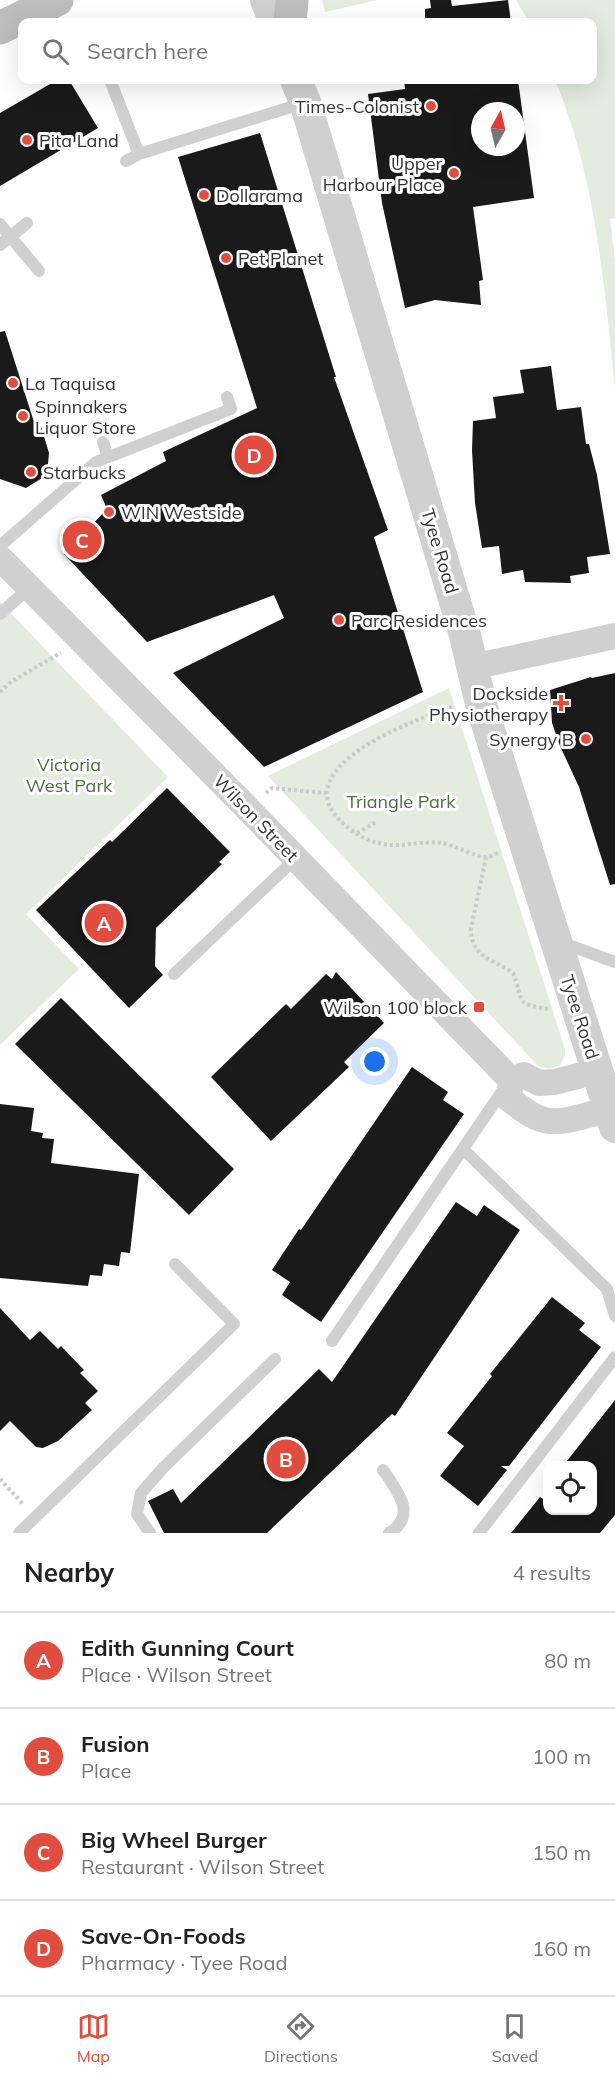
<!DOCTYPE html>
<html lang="en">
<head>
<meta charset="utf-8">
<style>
  body { margin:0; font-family:Mulish,sans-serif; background:#f6f6f6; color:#222 }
  .controls { position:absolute; right:18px; bottom:18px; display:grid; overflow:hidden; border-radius:12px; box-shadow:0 6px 24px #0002 }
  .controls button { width:54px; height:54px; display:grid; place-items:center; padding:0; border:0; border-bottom:2px solid #e0e0e0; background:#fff; color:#222; font:30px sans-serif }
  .compass { position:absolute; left:471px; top:102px; width:54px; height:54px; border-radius:50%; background:#fff; box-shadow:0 6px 24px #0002; rotate:8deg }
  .you { position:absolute; left:375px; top:1062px; width:21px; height:21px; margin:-15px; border:4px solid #fff; border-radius:50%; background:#1a73e8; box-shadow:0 0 0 9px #1a73e833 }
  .badge { display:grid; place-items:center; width:39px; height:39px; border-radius:50%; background:#e04d3f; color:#fff; font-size:20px; font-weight:700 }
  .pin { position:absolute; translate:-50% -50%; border:3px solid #fff; box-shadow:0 2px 6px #0006 }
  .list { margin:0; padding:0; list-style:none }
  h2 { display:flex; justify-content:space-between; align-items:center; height:78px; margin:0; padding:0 24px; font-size:26px }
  h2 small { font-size:20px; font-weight:400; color:#767676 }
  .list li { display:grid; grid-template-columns:39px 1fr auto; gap:18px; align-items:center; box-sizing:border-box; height:96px; padding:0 24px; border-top:2px solid #e0e0e0 }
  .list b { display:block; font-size:22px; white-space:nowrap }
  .list p { margin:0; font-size:20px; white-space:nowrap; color:#767676 }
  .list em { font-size:20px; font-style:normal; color:#767676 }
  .icon { flex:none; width:33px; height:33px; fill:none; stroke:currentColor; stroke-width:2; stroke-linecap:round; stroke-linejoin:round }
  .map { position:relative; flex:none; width:615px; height:1533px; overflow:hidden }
  .search { position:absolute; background:#fff; box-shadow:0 6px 24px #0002; left:18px; right:18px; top:18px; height:66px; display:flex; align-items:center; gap:15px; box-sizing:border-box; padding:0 21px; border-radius:12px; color:#767676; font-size:22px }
  .sheet { height:462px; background:#fff }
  nav { display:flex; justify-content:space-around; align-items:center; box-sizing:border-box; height:84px; border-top:2px solid #e0e0e0; background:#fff; font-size:16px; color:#767676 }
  nav a { display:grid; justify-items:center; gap:3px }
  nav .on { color:#e04d3f }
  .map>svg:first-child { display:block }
  .green { fill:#e4ebdf }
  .building { fill:#1a1a1a; fill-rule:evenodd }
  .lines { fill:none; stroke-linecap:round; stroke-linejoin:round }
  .path { stroke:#cacaca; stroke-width:4; stroke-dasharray:3 3; stroke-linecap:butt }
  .service { stroke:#d0d0d0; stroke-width:12 }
  .minor { stroke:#d0d0d0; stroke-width:26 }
  .tertiary { stroke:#d0d0d0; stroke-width:32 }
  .secondary { stroke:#bdbdbd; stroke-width:33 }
  .poi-dot { fill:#e04d3f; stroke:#fff; stroke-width:2 }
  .labels { text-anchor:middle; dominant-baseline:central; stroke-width:6; stroke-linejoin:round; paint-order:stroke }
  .poi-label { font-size:18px; fill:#333; stroke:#fff; text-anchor:start }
  .street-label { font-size:18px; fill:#333; stroke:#fff }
  .park-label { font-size:18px; fill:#4f6e41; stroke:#fff }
</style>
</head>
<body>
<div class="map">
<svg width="615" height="1533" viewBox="0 0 615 1533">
  <rect width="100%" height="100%" fill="#fff"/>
  <path class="green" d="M 322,0 L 377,0 L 325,12 Z
    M 516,0 L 615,0 L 615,218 L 610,219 L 615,260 L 615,389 C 604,284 596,178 555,80 L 592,80 L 592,22 L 529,22 Z
    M 0,602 L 168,777 L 26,914 L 79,969 L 0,1045 Z
    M 449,688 L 565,1049 L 565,1055 L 560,1065 L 550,1069 L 538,1066 L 268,776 Z"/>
  <path class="building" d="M 430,0 L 451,0 L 452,6 L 508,0 L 511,22 L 425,22 L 425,9 L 431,8 Z
    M 57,80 L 69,80 L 98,128 L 0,186 L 0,113 Z
    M 404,80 L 518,80 L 534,198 L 473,207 L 483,280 L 479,281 L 481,305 L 435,300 L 405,308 L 382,203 L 368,94 L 405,89 ZM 480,111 L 516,111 L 516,147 L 480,147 Z
    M 260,133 L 336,377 L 334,377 L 388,530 L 374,537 L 423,692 L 264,767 L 173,673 L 284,618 L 274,595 L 147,642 L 64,554 L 107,509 L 101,495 L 166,461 L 163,452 L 257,408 L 178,157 Z
    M 5,331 L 34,422 L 39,420 L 49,453 L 47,475 L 26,488 L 0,479 L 0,332 Z
    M 551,366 L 557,410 L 581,407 L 586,444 L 589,444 L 597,475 L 610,554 L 587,557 L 589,573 L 570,576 L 571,583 L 525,582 L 523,570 L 502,574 L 499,546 L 482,548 L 475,503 L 472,450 L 473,421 L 496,418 L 493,397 L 524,393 L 520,370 Z
    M 615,673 L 615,884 L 610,885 L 579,787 L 560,746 L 552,723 L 550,690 L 591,677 L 592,678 Z
    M 167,788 L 230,852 L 219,862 L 222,864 L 156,928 L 155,966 L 163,975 L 129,1008 L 36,910 L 110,840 L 112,842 Z
    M 336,972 L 384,1023 L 344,1062 L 349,1067 L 271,1141 L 211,1077 L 286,1004 L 291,1009 L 326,974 L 332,979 Z
    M 61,998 L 234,1169 L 189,1215 L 15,1044 Z
    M 412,1067 L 448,1092 L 443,1100 L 464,1114 L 321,1322 L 282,1295 L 290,1282 L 272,1270 L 299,1229 L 301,1230 Z
    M 0,1104 L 34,1108 L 31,1131 L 43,1133 L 42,1138 L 54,1139 L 51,1163 L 139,1174 L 130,1253 L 121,1252 L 119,1266 L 104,1264 L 102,1276 L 90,1275 L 88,1286 L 0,1278 Z
    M 456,1202 L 477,1216 L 484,1205 L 520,1230 L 395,1416 L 392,1414 L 267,1533 L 164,1533 L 148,1501 L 173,1489 L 181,1503 L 319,1369 L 332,1382 Z
    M 552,1297 L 585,1323 L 579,1330 L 601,1347 L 509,1466 L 501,1466 L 507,1470 L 478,1506 L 440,1476 L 464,1446 L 447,1433 L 492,1376 L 490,1374 Z
    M 0,1308 L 30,1340 L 40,1331 L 58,1349 L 61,1346 L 84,1370 L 80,1373 L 98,1391 L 85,1403 L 92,1410 L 58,1441 L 43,1448 L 36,1447 L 10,1421 L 0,1431 Z
    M 615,1400 L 615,1515 L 600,1533 L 511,1533 L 540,1497 L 548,1502 L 548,1510 L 592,1510 L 592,1466 L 563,1466 Z"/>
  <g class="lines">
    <path class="path" d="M 0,692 L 12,681 L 61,653
      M 452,707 C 420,718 299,761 333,812 C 343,826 361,839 378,843 C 399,849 420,840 442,843 C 454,845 476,857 485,857 C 489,858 495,854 498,853
      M 266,793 L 272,788 L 326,793
      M 357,833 L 376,822
      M 486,857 L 471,929 C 471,958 494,959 513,973 C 525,1001 512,1004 549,1009
      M 0,1479 L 23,1504"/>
    <path class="service" d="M 110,80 L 139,154
      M 126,161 L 139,154 L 304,103
      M 0,224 L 39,271
      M 0,245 L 27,223
      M 103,442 L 108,457
      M 0,546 L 96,462 L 231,409 L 227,397
      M 0,614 L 29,588
      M 560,942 L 615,962
      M 174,974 L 295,859
      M 463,1149 L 607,1289 L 615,1316
      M 332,1341 L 505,1087
      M 383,1470 C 397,1490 418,1516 389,1533
      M 19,1533 L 234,1324 L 175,1264
      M 150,1533 L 137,1514 L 141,1493 L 163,1468 L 275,1359
      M 479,1533 L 615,1357"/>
    <path class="minor" d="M 0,558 L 247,808 L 511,1080 L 509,1099 C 519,1106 528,1115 541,1119 C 561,1126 589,1114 609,1109
      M 472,667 L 615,636
      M 511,1080 L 524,1075 L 539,1083 L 555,1082 L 597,1071"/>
    <path class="tertiary" d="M 266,0 L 275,22
      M 296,80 L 305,102 L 465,635 L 482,708 L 615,1127"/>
    <path class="secondary" d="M 290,22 L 292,0
      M 0,28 L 57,0"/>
  </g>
  <g class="poi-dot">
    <circle cx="431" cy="106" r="6"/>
    <circle cx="27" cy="140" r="6"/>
    <circle cx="454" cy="173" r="6"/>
    <circle cx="204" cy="195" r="6"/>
    <circle cx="226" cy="258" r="6"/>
    <circle cx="13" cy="383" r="6"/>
    <circle cx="23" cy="416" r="6"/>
    <circle cx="31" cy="472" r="6"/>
    <circle cx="109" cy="512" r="6"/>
    <circle cx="339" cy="620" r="6"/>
    <path d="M558 694h6v6h6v6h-6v6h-6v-6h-6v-6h6z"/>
    <circle cx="586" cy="739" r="6"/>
    <rect x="473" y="1001" width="12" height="12" rx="3"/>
  </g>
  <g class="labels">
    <g class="poi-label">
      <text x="419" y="106" text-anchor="end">Times-Colonist</text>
      <text x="39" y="140">Pita Land</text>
      <text x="442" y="163" text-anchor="end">Upper<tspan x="442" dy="21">Harbour Place</tspan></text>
      <text x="216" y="195">Dollarama</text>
      <text x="238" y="258">Pet Planet</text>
      <text x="25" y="383">La Taquisa</text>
      <text x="35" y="406">Spinnakers<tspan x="35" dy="21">Liquor Store</tspan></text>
      <text x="43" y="472">Starbucks</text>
      <text x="121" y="512">WIN Westside</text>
      <text x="351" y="620">Parc Residences</text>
      <text x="548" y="693" text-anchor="end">Dockside<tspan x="548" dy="21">Physiotherapy</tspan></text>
      <text x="574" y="739" text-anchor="end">Synergy B</text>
      <text x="467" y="1007" text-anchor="end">Wilson 100 block</text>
    </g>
    <g class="street-label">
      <text transform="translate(440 551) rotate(73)">Tyee Road</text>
      <text transform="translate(256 818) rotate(46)">Wilson Street</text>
      <text transform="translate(580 1017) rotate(72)">Tyee Road</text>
    </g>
    <g class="park-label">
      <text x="69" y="764">Victoria<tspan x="69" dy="21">West Park</tspan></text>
      <text x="401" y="801">Triangle Park</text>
    </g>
  </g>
</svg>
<div class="controls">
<button><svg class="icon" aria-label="locate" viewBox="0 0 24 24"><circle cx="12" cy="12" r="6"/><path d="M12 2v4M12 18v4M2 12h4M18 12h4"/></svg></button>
</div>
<svg class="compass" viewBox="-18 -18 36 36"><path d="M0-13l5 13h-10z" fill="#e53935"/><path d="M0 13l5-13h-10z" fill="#767676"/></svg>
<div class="you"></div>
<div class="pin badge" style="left:104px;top:923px">A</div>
<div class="pin badge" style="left:286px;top:1459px">B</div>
<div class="pin badge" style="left:82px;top:540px">C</div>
<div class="pin badge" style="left:254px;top:455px">D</div>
<div class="search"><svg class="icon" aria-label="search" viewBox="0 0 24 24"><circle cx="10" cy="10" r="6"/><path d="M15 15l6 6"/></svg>Search here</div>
</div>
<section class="sheet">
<h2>Nearby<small>4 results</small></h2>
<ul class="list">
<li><span class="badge">A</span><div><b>Edith Gunning Court</b><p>Place · Wilson Street</p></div><em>80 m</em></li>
<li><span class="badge">B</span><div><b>Fusion</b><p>Place</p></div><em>100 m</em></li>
<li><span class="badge">C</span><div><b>Big Wheel Burger</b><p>Restaurant · Wilson Street</p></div><em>150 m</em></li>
<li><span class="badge">D</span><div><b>Save-On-Foods</b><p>Pharmacy · Tyee Road</p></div><em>160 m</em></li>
</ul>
</section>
<nav>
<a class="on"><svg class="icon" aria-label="map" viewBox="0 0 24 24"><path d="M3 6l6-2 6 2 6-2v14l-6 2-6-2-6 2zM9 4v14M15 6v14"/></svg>Map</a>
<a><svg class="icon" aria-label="directions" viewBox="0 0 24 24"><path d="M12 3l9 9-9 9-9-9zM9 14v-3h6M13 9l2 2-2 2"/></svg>Directions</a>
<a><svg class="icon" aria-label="saved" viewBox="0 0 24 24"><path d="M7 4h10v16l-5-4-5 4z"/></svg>Saved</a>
</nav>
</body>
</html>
